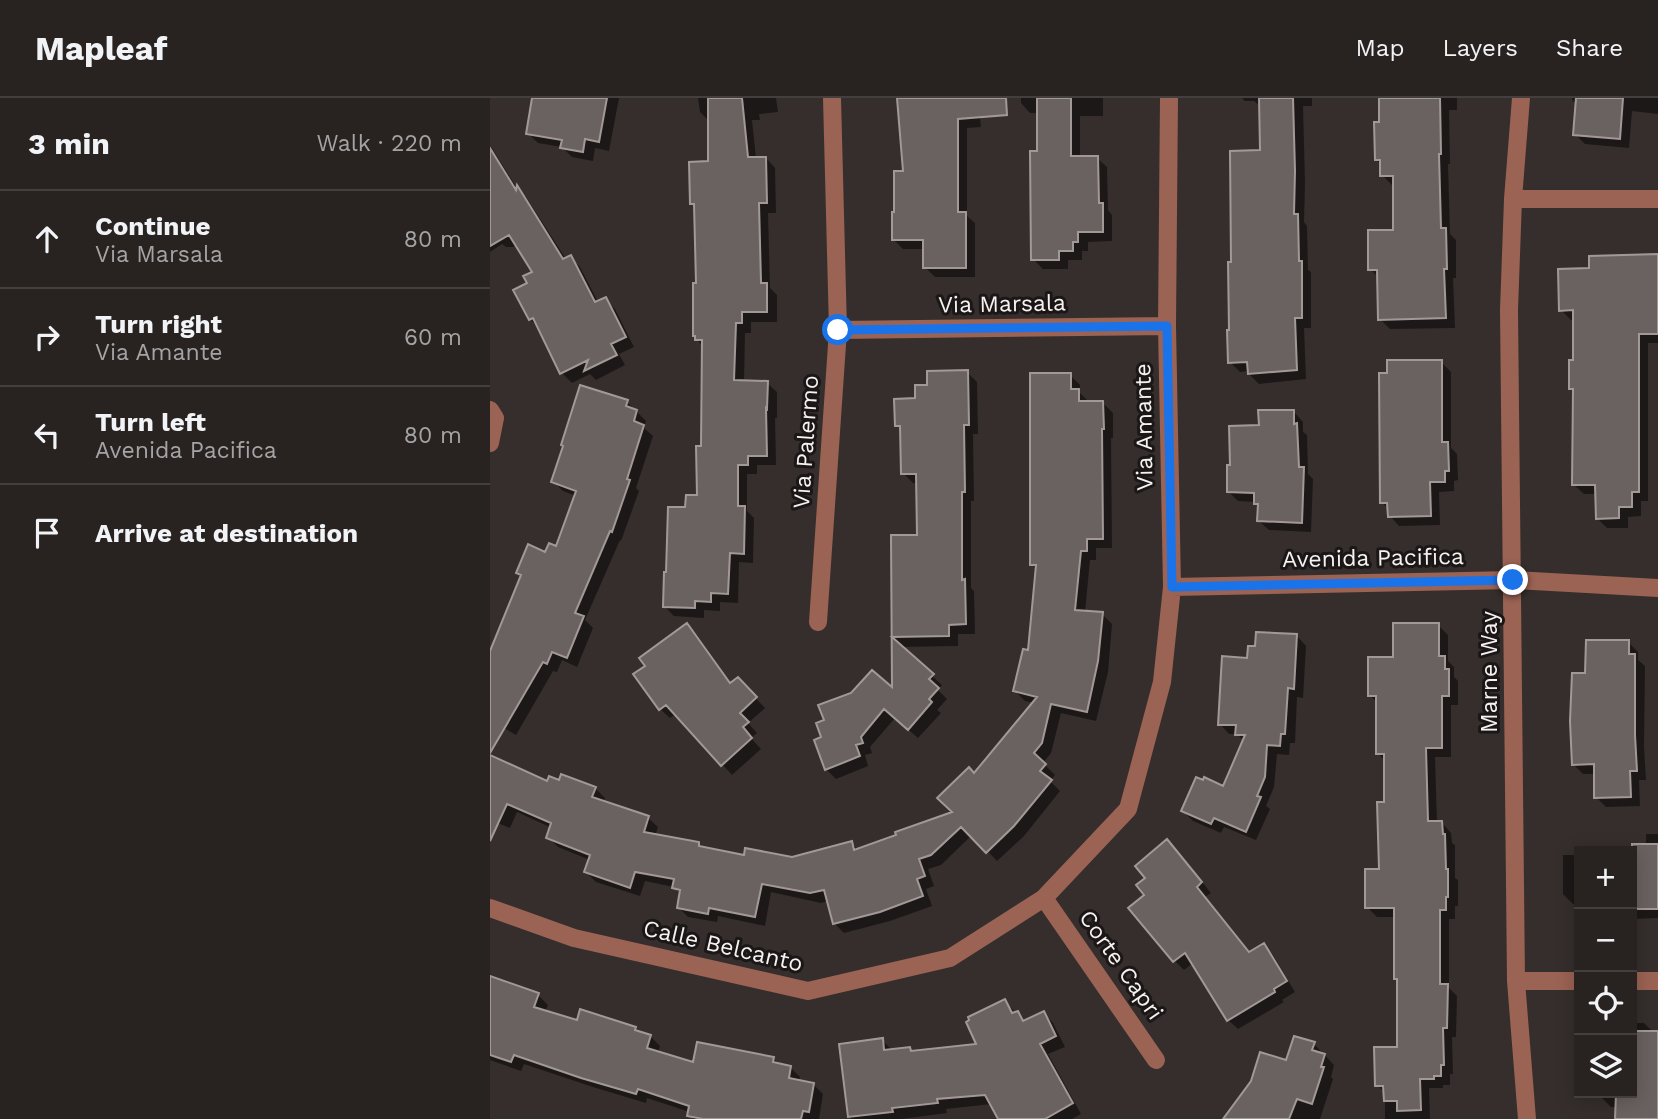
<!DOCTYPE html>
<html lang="en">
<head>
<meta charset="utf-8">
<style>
  body { margin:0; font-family:"Work Sans",sans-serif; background:#302a2a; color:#f1f3f6 }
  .controls { position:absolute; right:21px; bottom:21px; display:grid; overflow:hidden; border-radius:0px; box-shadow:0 4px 18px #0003 }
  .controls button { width:63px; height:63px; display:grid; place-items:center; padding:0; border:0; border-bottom:2px solid #443f3f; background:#282221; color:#f1f3f6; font:35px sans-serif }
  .stop { position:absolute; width:21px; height:21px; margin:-16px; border:5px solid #1a73e8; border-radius:50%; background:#fff }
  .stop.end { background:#1a73e8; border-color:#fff; box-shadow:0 2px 7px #0008 }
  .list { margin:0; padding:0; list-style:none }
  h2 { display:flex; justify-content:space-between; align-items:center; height:91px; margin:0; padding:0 28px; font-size:30px }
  h2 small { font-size:23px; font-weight:400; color:#a5a4a5 }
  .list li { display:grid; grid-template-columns:46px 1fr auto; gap:21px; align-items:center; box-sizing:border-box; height:98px; padding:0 28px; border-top:2px solid #443f3f }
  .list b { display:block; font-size:26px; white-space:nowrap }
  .list p { margin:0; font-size:23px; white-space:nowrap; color:#a5a4a5 }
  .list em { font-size:23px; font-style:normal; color:#a5a4a5 }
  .icon { flex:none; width:38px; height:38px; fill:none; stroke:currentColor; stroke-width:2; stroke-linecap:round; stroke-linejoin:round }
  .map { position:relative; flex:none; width:1168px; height:1021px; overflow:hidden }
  header { display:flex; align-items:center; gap:42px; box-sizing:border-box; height:98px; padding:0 35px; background:#282221; border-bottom:2px solid #443f3f }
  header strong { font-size:33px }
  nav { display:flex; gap:38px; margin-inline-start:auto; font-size:24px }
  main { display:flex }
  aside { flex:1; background:#282221 }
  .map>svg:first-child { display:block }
  .shadow { fill:#0007 }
  .building { fill:#6a6260; stroke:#a29997; stroke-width:2 }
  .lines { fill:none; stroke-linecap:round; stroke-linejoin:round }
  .minor { stroke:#9b6353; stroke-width:18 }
  .route { stroke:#1a73e8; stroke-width:9 }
  .labels { text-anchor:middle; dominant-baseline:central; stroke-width:6; stroke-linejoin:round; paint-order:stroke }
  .street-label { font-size:23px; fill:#f6f2f1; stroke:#1a1716 }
</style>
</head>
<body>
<header>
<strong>Mapleaf</strong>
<nav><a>Map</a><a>Layers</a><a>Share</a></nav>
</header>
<main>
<aside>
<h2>3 min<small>Walk · 220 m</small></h2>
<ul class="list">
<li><svg class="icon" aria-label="ahead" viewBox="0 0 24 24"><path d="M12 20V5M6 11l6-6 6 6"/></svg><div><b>Continue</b><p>Via Marsala</p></div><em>80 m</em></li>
<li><svg class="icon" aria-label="right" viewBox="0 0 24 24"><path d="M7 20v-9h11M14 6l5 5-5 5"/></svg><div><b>Turn right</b><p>Via Amante</p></div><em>60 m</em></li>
<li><svg class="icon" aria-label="left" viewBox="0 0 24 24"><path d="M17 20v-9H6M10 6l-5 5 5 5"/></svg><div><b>Turn left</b><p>Avenida Pacifica</p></div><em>80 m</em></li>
<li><svg class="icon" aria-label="arrive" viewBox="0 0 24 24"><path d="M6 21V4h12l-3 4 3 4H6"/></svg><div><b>Arrive at destination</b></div></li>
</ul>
</aside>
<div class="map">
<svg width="1168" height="1021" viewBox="0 0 1168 1021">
  <rect width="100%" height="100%" fill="#352e2c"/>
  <path class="shadow" d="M 44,0 L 129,0 L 119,53 L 105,50 L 103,63 L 82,59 L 72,49 L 48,45 L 38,35 Z
    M 208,0 L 286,0 L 288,14 L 269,16 L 270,22 L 262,22 L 266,60 L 276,60 L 285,70 L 286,115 L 278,115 L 280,190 L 287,197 L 287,224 L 261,224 L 261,235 L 255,235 L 254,284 L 277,285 L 287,294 L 287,320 L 285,320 L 286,367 L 267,367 L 267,376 L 257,376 L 257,413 L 264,420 L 263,465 L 249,464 L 248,505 L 230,504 L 230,513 L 214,512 L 214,520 L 184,518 L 174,508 L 197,411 L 209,399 L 213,350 L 214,249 L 206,241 L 208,187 L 205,109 L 201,106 L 220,65 L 220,24 L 210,14 Z
    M 409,0 L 488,0 L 491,29 L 477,30 L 477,118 L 485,125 L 485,179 L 445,179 L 435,169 L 435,151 L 413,151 L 404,142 L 406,115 L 415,74 Z
    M 531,0 L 613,0 L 613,18 L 590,18 L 590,60 L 607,60 L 617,69 L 618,112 L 622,117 L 622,143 L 598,144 L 598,153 L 592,153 L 592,162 L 578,162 L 578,171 L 553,171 L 543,161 L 549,55 L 549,15 L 540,15 L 531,5 Z
    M 752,0 L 822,0 L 822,8 L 813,8 L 815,84 L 814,124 L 817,128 L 818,172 L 821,174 L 821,230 L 814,230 L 816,281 L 769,286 L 759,276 L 759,273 L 750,274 L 740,264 L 743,165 L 772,54 L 771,9 L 764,3 L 755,3 Z
    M 891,0 L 967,0 L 967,12 L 959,12 L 960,66 L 958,66 L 960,136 L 966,142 L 966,180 L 963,180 L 965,230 L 900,231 L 890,221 L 889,180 L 880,171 L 905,134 L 904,87 L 902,87 L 892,77 L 892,67 L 886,62 L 891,25 Z
    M 1082,0 L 1168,0 L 1168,16 L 1142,13 L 1139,50 L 1095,46 L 1085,36 L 1087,7 L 1082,2 Z
    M 0,47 L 28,92 L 28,90 L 36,99 L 76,161 L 80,159 L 90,169 L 108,204 L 115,201 L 125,211 L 144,249 L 129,256 L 135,267 L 106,282 L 100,276 L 82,285 L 72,275 L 49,230 L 40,221 L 39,186 L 45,174 L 27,147 L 23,149 L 16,149 L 12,146 L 0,154 Z
    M 1168,157 L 1168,245 L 1158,245 L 1158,403 L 1151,403 L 1151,418 L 1138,419 L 1138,430 L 1117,430 L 1107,420 L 1107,396 L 1094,396 L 1084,387 L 1085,294 L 1081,290 L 1085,263 L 1085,222 L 1081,222 L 1071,212 L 1101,172 Z
    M 951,264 L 961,274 L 961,350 L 967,356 L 968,382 L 964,383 L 964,393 L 949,394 L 950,427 L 909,428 L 900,418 L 899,412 L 892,404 Z
    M 477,274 L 487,284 L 488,336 L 483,336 L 484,403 L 481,403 L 481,490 L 484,493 L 485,536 L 468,536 L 468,548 L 410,549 L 452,587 L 448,592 L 457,601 L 447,612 L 451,615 L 428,640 L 405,620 L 380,649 L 382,655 L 375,657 L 378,668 L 346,681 L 336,671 L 333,640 L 404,592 L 403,439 L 429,439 L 428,385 L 423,385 L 413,375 L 412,332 L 407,327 L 439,289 Z
    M 580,277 L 590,287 L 590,295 L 598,303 L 598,305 L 613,305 L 623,315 L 623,340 L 621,340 L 622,450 L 606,450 L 606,462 L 600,462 L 595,514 L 612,516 L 622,526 L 618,574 L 606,623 L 571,615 L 561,655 L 553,665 L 565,677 L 560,683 L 570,693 L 534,738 L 507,763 L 482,737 L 451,767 L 438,771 L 444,788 L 436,791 L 442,808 L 400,823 L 354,835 L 344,825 L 338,803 L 331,805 L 281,794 L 275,828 L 228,818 L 227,824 L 198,819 L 188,809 L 191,796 L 184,789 L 155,783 L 150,798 L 106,784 L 96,774 L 100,762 L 68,749 L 58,739 L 62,730 L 27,714 L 20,730 L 0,722 L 0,661 L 55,686 L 105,690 L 115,700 L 113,705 L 158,720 L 168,729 L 165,738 L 209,746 L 213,751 L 255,759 L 302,761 L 361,745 L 368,752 L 465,715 L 484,677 L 545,605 L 535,603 L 525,593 L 539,555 L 547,472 L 542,466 Z
    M 137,304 L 156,323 L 154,330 L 163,338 L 146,390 L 149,393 L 131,443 L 130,442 L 95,522 L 103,530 L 87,569 L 72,562 L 67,574 L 63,573 L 26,637 L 0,622 L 0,569 L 32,479 L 28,475 L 67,450 L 86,398 L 73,393 L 63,383 Z
    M 804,314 L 813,324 L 813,334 L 817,337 L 818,376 L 823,381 L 821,434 L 779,432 L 769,423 L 769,409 L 766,404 L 748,403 L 738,393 L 771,329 Z
    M 197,527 L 207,537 L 242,586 L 248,581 L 275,610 L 258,625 L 267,635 L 261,640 L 271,651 L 242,677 L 186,616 L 180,620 L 170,611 L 157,568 Z
    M 948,527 L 958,537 L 958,563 L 964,569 L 964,579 L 968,583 L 968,607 L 961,607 L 961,659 L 945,659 L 947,725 L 952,725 L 961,735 L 962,745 L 965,747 L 965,780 L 968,782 L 968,808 L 965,808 L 965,821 L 959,821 L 959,890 L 967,898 L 966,939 L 962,939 L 963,976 L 960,976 L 960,987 L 953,987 L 953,990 L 939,990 L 940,1021 L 895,1021 L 895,995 L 887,987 L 908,950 L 909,884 L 905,880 L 905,819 L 887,819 L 877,809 L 890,773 L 895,706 L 895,663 L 888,655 L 888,605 L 879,597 L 905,561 Z
    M 807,538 L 816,548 L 813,600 L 807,599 L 805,645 L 800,645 L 799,657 L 787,656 L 784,689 L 776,708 L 780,711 L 766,742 L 734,729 L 731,735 L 703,723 L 693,713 L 734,690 L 754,643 L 747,636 L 739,636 L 730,626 L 759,562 Z
    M 1138,544 L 1148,554 L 1148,562 L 1155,568 L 1154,648 L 1156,682 L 1149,682 L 1150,708 L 1116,709 L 1106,699 L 1106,676 L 1093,676 L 1083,666 L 1097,577 Z
    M 1156,736 L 1168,736 L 1168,820 L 1142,821 L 1142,753 L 1089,753 L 1089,806 L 1083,806 L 1073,796 L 1073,757 L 1087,757 L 1087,748 L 1156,748 Z
    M 687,753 L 721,795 L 715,799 L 760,856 L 774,847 L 783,857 L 805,894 L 792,902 L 794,904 L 748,931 L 738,922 L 703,865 L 694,872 L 684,862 L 656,797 Z
    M 0,885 L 48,897 L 58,907 L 55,914 L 88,924 L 145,931 L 150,935 L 160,938 L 170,948 L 168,955 L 205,966 L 283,960 L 290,967 L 300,969 L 310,979 L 309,983 L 323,986 L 333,996 L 329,1021 L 203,1021 L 199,1017 L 200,1014 L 157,1000 L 156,1005 L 103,989 L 34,966 L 31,973 L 0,962 Z
    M 515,904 L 526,915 L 527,915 L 536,924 L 554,915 L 563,925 L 575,949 L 558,956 L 591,1016 L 582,1021 L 510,1021 L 502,1006 L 456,1011 L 457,1015 L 411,1021 L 362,1021 L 359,1019 L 392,942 L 403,953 L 420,951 L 423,954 L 489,947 Z
    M 1142,925 L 1154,925 L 1164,935 L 1168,935 L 1168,1021 L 1127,1021 L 1127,1009 L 1121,1009 L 1111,999 L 1111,995 L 1142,995 Z
    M 824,946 L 844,967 L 841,979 L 843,981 L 830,1021 L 735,1021 L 797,964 Z"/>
  <path class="building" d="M 42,0 L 117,0 L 109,44 L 95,41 L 93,54 L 70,50 L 72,42 L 36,36 Z
    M 218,0 L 252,0 L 258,59 L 276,59 L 277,105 L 269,105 L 271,185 L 277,185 L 277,214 L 252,214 L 252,225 L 246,225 L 244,282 L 278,283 L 277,311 L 276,310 L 277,358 L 258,358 L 258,367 L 248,367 L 248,408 L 255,408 L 254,456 L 240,455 L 238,496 L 221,495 L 221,504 L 205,503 L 205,510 L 173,509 L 174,474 L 176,474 L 178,409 L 195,409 L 196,397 L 207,397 L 206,348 L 211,348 L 212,242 L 205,242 L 205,238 L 203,238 L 203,185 L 206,185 L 204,106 L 200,106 L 199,64 L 218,63 Z
    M 407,0 L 516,0 L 517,17 L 468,21 L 468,114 L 476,114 L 476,170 L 433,170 L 433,142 L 402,142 L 402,114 L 404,114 L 404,73 L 413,73 Z
    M 547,0 L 581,0 L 581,58 L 608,58 L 609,105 L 613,105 L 613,134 L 588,134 L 588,144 L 583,144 L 583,153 L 569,153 L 569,162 L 541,162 L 540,53 L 547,53 Z
    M 769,0 L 803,0 L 805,73 L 804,116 L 808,116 L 809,163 L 812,163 L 812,220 L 805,220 L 807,272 L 758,276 L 757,264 L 738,265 L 737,232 L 739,232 L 738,164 L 741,164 L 740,53 L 770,52 Z
    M 889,0 L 950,0 L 951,56 L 949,56 L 951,130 L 956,130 L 957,171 L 954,171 L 956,220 L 888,222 L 887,172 L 878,172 L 878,132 L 903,132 L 903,78 L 890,78 L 890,62 L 885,62 L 884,24 L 889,24 Z
    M 1086,0 L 1133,0 L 1130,41 L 1083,37 Z
    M 0,50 L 26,92 L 27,87 L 73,161 L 81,157 L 105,204 L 116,199 L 136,239 L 121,246 L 127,257 L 94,273 L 98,262 L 70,276 L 43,220 L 39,222 L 23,192 L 37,185 L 33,178 L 42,174 L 19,137 L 0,148 Z
    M 1168,156 L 1168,236 L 1149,236 L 1149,394 L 1142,394 L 1142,409 L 1129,409 L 1129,420 L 1106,421 L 1105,387 L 1082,387 L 1083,291 L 1079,291 L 1079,262 L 1083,262 L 1083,212 L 1069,213 L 1068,171 L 1099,170 L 1099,158 Z
    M 897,262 L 952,262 L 952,344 L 958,344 L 959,373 L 955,373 L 955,384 L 940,384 L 941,418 L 898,419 L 897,405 L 890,405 L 889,275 L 897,275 Z
    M 478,272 L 479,327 L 474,327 L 475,394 L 472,394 L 472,482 L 475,481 L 476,526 L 459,527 L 459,538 L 402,539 L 444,576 L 439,581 L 449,590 L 439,601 L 442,604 L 418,632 L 394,611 L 371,639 L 373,645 L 366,647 L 370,658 L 335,672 L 324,642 L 331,639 L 326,625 L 334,622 L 328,607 L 361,595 L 382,572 L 402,589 L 401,437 L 427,437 L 426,376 L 411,376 L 410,328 L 405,328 L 404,301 L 425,300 L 425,287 L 437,287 L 437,273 Z
    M 540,275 L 581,275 L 581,291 L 589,291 L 589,303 L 613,303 L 614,331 L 612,331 L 613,441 L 597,441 L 597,453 L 591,453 L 585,512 L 613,514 L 608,563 L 597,614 L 561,606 L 552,645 L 544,655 L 556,666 L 550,673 L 562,682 L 524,728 L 496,755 L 471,729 L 441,757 L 429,761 L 435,778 L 427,781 L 433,798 L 390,814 L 343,826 L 334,792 L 320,795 L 272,786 L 265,819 L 219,810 L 218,816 L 187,810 L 190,792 L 182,790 L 184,781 L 145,774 L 140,790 L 94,774 L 100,757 L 56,740 L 61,725 L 17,706 L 0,743 L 0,657 L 57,683 L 59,678 L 69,682 L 71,676 L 106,689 L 102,699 L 159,718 L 154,734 L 209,744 L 209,748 L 254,757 L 255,750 L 302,759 L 362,743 L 364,752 L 406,737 L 405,734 L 462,714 L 447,700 L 479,669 L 484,675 L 547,599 L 523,593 L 533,551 L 538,552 L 546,467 L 540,467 Z
    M 90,287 L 138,302 L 136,308 L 147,312 L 144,323 L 154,327 L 137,381 L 140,382 L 122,434 L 120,433 L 85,515 L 94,518 L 77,560 L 62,554 L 57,566 L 53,564 L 0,655 L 0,553 L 31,477 L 26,475 L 38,446 L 55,454 L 59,445 L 66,448 L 86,393 L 61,384 L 73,348 L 71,347 Z
    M 768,312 L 804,312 L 804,326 L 807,325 L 809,369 L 814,369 L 812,425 L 767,423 L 768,406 L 764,406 L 764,395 L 737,394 L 737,367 L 740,367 L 739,328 L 769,327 Z
    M 197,525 L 240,585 L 248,579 L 267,599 L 250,615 L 259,624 L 253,629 L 262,640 L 231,668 L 176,607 L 169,612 L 143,576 L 155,568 L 149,560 Z
    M 903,525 L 949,525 L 949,558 L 955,558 L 955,571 L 959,571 L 959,598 L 952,598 L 952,650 L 936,650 L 938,723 L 952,723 L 953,736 L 955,736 L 956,771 L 958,771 L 958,799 L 956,799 L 956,812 L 950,812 L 950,886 L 958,886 L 957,930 L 953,930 L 954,967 L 951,967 L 951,978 L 944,978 L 944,981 L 930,981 L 931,1012 L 907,1013 L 907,1003 L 894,1003 L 893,988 L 885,988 L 884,949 L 907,949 L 907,881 L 904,881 L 904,810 L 875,810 L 875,771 L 889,771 L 887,704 L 894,704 L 894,656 L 886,656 L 886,598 L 878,598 L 878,559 L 903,559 Z
    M 766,534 L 807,536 L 804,591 L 798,590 L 795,636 L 791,636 L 790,648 L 777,647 L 775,679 L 767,698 L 771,699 L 756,734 L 724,720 L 721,726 L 691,713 L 706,679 L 713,682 L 714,679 L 733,688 L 755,637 L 745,637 L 746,627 L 728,627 L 732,558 L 757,560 L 758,548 L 765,548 Z
    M 1096,542 L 1139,542 L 1139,556 L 1145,556 L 1145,637 L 1147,673 L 1140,673 L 1141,699 L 1104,700 L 1104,666 L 1082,667 L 1080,623 L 1082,575 L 1095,575 Z
    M 677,741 L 712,784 L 707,789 L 759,854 L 774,845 L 797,883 L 784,891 L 785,894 L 737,923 L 695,855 L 683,864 L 638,810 L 654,797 L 646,787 L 655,780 L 645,768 Z
    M 1142,746 L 1168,746 L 1168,811 L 1142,811 Z
    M 0,878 L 49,895 L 44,909 L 87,922 L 90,911 L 146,929 L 145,932 L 161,937 L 157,950 L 203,964 L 207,944 L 284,959 L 283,964 L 301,968 L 299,980 L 324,985 L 319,1014 L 313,1013 L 311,1021 L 213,1021 L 197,1018 L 199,1008 L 148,991 L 146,996 L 91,980 L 24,957 L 21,964 L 0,957 Z
    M 515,901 L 522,915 L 528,913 L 533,923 L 554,913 L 566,938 L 550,946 L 583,1005 L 555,1021 L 508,1021 L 495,997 L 447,1001 L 448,1005 L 402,1010 L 403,1014 L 358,1019 L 349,946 L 393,940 L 394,952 L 420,949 L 421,953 L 486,946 L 476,924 L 479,922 L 478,919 Z
    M 1142,933 L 1168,933 L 1168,1021 L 1125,1021 L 1126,995 L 1142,995 Z
    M 804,938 L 825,944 L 822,952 L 835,956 L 831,969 L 834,969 L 822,1006 L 807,1001 L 799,1021 L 733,1021 L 761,983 L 770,954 L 796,962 Z"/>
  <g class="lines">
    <path class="minor" d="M 1031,0 L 1023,101 L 1019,212 L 1026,883 L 1037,1021
      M 1023,101 L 1168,101
      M 348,232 L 677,228
      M 0,312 L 5,320 L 0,345
      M 682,489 L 1023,482 L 1168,490
      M 328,524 L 348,232 L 342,0
      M 554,800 L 666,962
      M 0,810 L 84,840 L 318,893 L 460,860 L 554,800 L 638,711 L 672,584 L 682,489 L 677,228 L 679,0
      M 1026,883 L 1089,883
      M 1142,883 L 1168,883"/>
  </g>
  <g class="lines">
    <path class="route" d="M 348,232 L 677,228 L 682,489 L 1023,482"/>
  </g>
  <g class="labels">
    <g class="street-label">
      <text transform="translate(512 206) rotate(-1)">Via Marsala</text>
      <text transform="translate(654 329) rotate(-91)">Via Amante</text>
      <text transform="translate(316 344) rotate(-86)">Via Palermo</text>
      <text transform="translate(883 460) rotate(-1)">Avenida Pacifica</text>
      <text transform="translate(999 574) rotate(-90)">Marne Way</text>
      <text transform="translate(233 848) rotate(13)">Calle Belcanto</text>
      <text transform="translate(631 867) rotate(55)">Corte Capri</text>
    </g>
  </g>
</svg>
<div class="controls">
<button>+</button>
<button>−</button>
<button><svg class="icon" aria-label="locate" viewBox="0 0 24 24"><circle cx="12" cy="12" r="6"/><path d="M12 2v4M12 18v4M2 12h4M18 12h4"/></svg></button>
<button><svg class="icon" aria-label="layers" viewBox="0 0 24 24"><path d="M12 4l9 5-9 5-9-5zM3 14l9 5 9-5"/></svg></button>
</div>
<div class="stop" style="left:348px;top:232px"></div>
<div class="stop end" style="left:1023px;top:482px"></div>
</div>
</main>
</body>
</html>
